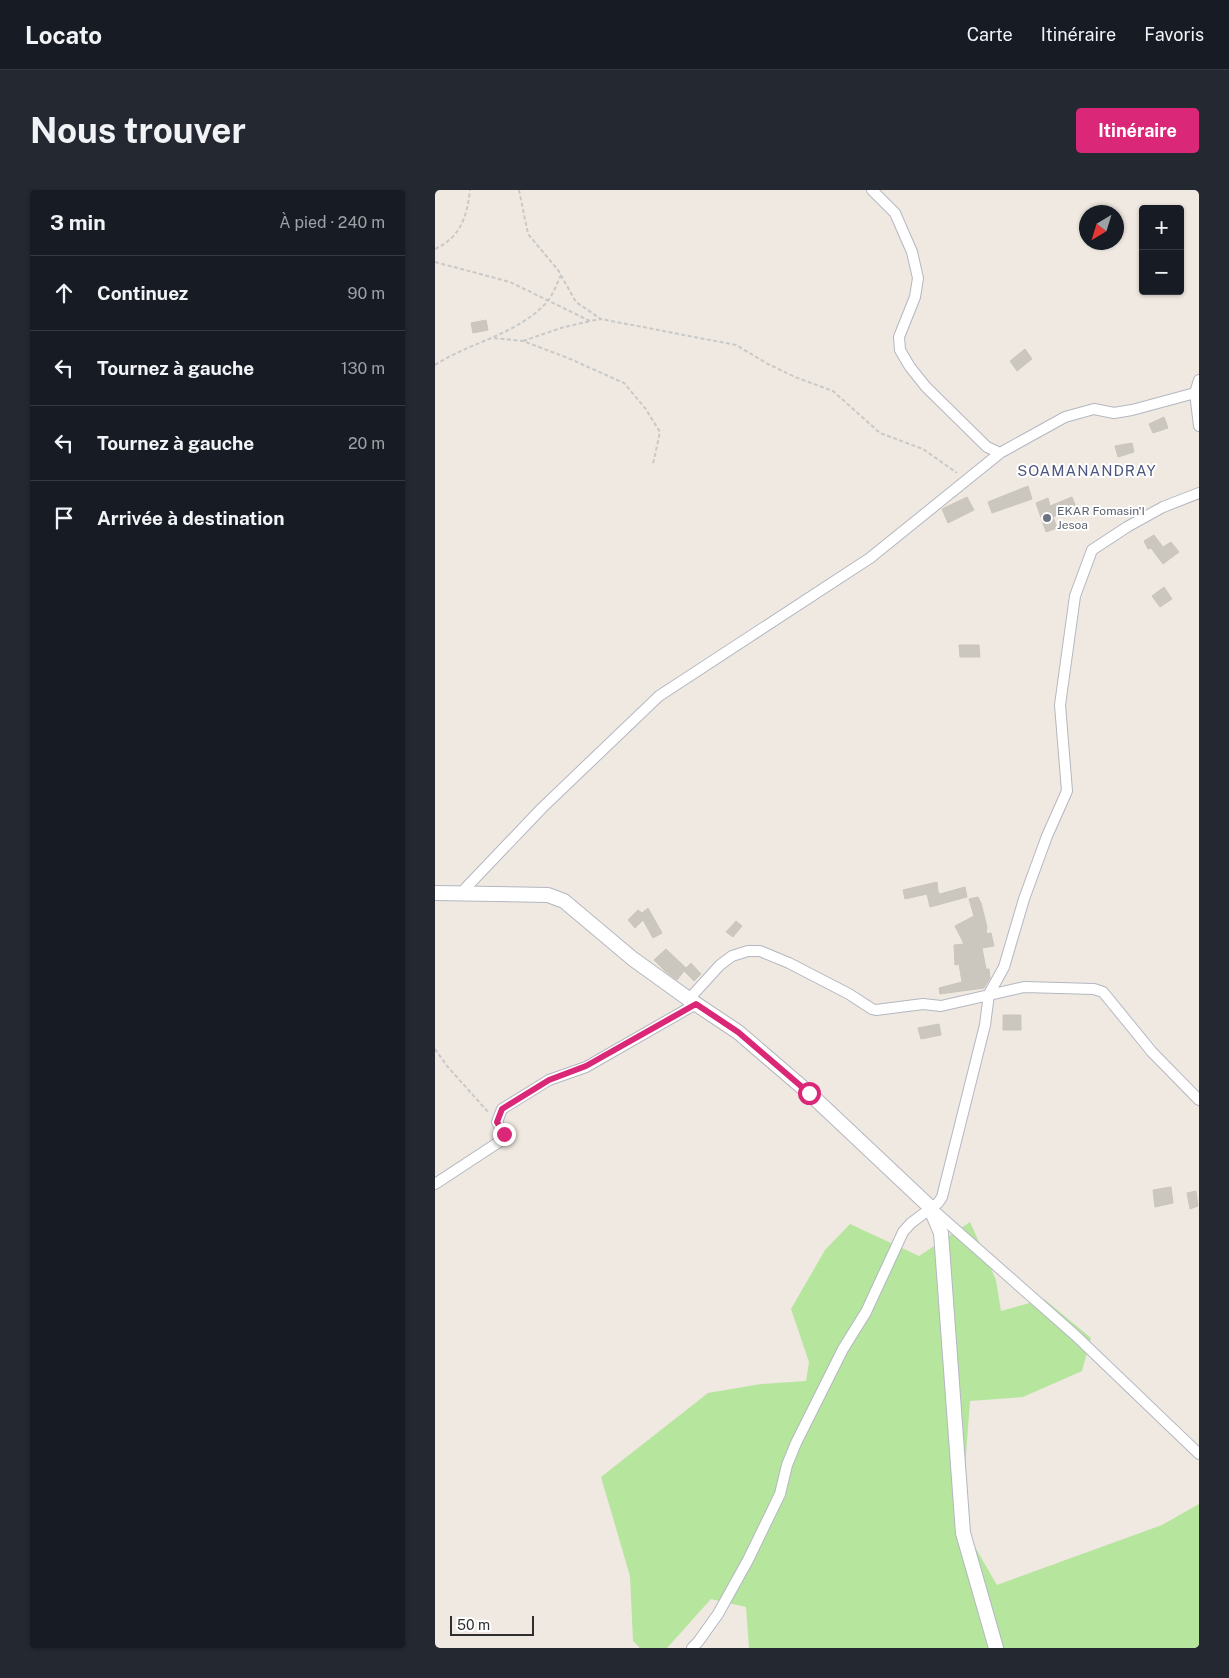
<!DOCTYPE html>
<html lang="fr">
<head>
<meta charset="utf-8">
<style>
  body { margin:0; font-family:"Public Sans",sans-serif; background:#242831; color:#f1f3f6 }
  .controls { position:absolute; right:15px; top:15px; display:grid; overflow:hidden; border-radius:5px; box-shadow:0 1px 4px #0004 }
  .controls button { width:45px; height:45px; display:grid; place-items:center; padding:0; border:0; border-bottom:1px solid #363941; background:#171b24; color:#f1f3f6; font:25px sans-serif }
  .compass { position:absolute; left:644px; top:15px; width:45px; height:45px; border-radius:50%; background:#171b24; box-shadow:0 1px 4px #0004; rotate:218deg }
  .scale { position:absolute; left:15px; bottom:12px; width:84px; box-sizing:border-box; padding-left:5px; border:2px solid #2e2e2e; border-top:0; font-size:14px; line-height:18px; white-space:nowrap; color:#2e2e2e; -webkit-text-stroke:4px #fff; paint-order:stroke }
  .stop { position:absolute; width:15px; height:15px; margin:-11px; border:4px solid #db2777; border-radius:50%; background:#fff }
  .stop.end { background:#db2777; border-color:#fff; box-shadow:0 1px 5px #0008 }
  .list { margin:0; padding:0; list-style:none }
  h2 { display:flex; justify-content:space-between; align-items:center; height:65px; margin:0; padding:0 20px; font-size:21px }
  h2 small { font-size:16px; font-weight:400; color:#9ea1a6 }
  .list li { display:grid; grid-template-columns:32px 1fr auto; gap:15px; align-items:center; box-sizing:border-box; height:75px; padding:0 20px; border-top:1px solid #363941 }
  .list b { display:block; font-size:19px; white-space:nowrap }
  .list em { font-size:16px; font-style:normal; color:#9ea1a6 }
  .icon { flex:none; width:28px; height:28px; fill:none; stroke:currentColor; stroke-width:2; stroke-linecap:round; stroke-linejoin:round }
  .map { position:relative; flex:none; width:764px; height:1458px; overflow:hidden; border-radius:5px }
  header { display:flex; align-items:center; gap:30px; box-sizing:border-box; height:70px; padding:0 25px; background:#171b24; border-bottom:1px solid #363941 }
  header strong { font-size:24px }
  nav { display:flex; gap:28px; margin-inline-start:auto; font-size:18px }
  .intro { display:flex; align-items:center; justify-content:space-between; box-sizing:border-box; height:120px; padding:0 30px }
  h1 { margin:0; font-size:35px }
  .button { padding:12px 22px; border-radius:5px; background:#db2777; color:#fff; font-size:18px; font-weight:700 }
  main { display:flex; gap:30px; padding:0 30px }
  aside { flex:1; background:#171b24; border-radius:5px; box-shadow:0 1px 4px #0004 }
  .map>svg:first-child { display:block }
  .green { fill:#b6e59e }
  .building { fill:#cbc7bf; stroke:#cbc5ba }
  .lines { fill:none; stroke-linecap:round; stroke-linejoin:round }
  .street-casing { stroke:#b4b7c1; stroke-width:12 }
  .secondary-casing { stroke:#b4b7c1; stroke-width:16 }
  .path { stroke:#c9c9c9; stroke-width:2; stroke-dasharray:4 2.5; stroke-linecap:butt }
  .street { stroke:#fff; stroke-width:10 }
  .secondary { stroke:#fff; stroke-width:14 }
  .route { stroke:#db2777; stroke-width:6 }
  .worship-dot { fill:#6b7280; stroke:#fff; stroke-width:2 }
  .labels { text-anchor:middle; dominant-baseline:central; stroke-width:4; stroke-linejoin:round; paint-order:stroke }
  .worship-label { font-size:12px; fill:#5b616d; stroke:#fff; text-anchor:start }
  .quarter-label { font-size:15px; letter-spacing:1px; fill:#4d5680; stroke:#fff }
</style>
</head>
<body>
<header>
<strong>Locato</strong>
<nav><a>Carte</a><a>Itinéraire</a><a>Favoris</a></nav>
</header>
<div class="intro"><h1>Nous trouver</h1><a class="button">Itinéraire</a></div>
<main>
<aside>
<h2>3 min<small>À pied · 240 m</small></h2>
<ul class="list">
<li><svg class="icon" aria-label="ahead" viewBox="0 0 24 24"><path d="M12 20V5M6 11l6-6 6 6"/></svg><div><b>Continuez</b></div><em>90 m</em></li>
<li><svg class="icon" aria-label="left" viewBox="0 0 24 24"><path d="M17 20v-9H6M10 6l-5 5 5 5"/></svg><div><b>Tournez à gauche</b></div><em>130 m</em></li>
<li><svg class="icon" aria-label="left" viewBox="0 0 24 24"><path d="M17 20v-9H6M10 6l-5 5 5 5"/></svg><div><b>Tournez à gauche</b></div><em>20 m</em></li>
<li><svg class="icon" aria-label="arrive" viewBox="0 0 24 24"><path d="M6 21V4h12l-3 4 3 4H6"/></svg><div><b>Arrivée à destination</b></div></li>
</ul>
</aside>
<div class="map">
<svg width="764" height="1458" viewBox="0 0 764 1458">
  <rect width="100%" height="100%" fill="#efe9e1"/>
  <path class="green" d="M 535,1032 L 561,1090 L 566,1121 L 609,1109 L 656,1148 L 647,1181 L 588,1207 L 535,1211 L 526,1333 L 562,1395 L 727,1335 L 764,1314 L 764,1458 L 314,1458 L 311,1417 L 276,1409 L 232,1458 L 205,1458 L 198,1451 L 195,1386 L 166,1287 L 273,1203 L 326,1194 L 371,1191 L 374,1172 L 356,1119 L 390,1060 L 415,1034 L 484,1066 Z"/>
  <path class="building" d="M 51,130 L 53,140 L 38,143 L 36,133 Z
    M 590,159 L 597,169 L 582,181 L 575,171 Z
    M 729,227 L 733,238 L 718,243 L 714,234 Z
    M 697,253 L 699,262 L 683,267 L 680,256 Z
    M 593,296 L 597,309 L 557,323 L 553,312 Z
    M 532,307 L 539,320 L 513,333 L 507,319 Z
    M 637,307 L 641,317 L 618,327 L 622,338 L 611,342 L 601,313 L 613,308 L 615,316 Z
    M 719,345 L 728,357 L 736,352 L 744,362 L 728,374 L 716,358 L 713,359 L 709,351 Z
    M 729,397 L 737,409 L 725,417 L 717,406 Z
    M 524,455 L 544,455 L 545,467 L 525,467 Z
    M 502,692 L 503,702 L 505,704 L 530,697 L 532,707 L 495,717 L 492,704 L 470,709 L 468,700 Z
    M 543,707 L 546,713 L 552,737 L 551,744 L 556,743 L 559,756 L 547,758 L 551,779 L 554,779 L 555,788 L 549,798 L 505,804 L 504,798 L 527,792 L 524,774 L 520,775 L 519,755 L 529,754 L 520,736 L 539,726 L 534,709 Z
    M 213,718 L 227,743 L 218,748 L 208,730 L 200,738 L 193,730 L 203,720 L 207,723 Z
    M 301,731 L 307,736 L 298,747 L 291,742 Z
    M 231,759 L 251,778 L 256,773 L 266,784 L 259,791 L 249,781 L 242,790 L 230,781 L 219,770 Z
    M 568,825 L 586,825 L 586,840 L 568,840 Z
    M 504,834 L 506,845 L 486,849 L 483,838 Z
    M 736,997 L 738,1013 L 720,1017 L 718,1000 Z
    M 761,1001 L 763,1016 L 755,1019 L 752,1003 Z"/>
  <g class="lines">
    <g class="street-casing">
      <path id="street" d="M 437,0 L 460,23 L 477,62 L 483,88 L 480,107 L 464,147 L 465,160 L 475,177 L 491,197 L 552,257 L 565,263 L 630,227 L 659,219 L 679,223 L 697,220 L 760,203 L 764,190
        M 764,200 L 760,203 L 764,236
        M 25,704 L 107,618 L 224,506 L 435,368 L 565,263
        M 254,809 L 285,775 L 297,766 L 313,761 L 325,761 L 354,773 L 414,804 L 437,819 L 441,820 L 488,814 L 506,816 L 589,797 L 659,799 L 668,802 L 717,862 L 764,910
        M 0,994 L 67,950 L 69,944 L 62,932 L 67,919 L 114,890 L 151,877 L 261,814
        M 496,1018 L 640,1145 L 764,1264
        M 257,1458 L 263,1452 L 283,1424 L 313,1370 L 345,1304 L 352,1275 L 361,1253 L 408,1159 L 431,1122 L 468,1042 L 476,1033 L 503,1013 L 507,1007 L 550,835 L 554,804 L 569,777 L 589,709 L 612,646 L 632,601 L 625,515 L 640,406 L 657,360 L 692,337 L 728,317 L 764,303"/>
    </g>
    <g class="secondary-casing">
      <path id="secondary" d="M 0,703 L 113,705 L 129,711 L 198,769 L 255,810 L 303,842 L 374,903 L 495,1017 L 506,1043 L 528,1343 L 561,1458"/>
    </g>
    <path class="path" d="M 84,0 L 93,44 L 123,80 L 141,112 L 166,129 L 301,155 L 333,174 L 360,187 L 398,201 L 445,243 L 488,259 L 522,283
      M 0,59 C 26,47 32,26 35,0
      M 0,72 L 75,92 L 155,131 L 166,129
      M 59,148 L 88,151 L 133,168 L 189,193 L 210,218 L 225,242 L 218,274
      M 88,151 L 126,138 L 155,131
      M 0,175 C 35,152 82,145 112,112 C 118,105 122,93 126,85
      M 0,859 L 12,876 L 54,923"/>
    <use href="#street" class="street"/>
    <use href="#secondary" class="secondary"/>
  </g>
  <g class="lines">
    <path class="route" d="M 69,944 L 62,932 L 67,919 L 114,890 L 151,876 L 261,814 L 303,842 L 374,903"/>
  </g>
  <circle class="worship-dot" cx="612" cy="328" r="5"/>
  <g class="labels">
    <g class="worship-label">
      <text x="622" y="321">EKAR Fomasin'I<tspan x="622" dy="14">Jesoa</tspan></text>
    </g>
    <g class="quarter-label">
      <text x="652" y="280">SOAMANANDRAY</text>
    </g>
  </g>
</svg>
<div class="controls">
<button>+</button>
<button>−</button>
</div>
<svg class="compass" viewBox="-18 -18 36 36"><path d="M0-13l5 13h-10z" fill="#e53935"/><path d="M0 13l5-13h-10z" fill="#9ea1a6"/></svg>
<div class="scale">50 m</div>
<div class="stop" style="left:374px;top:903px"></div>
<div class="stop end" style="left:69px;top:944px"></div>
</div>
</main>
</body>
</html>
